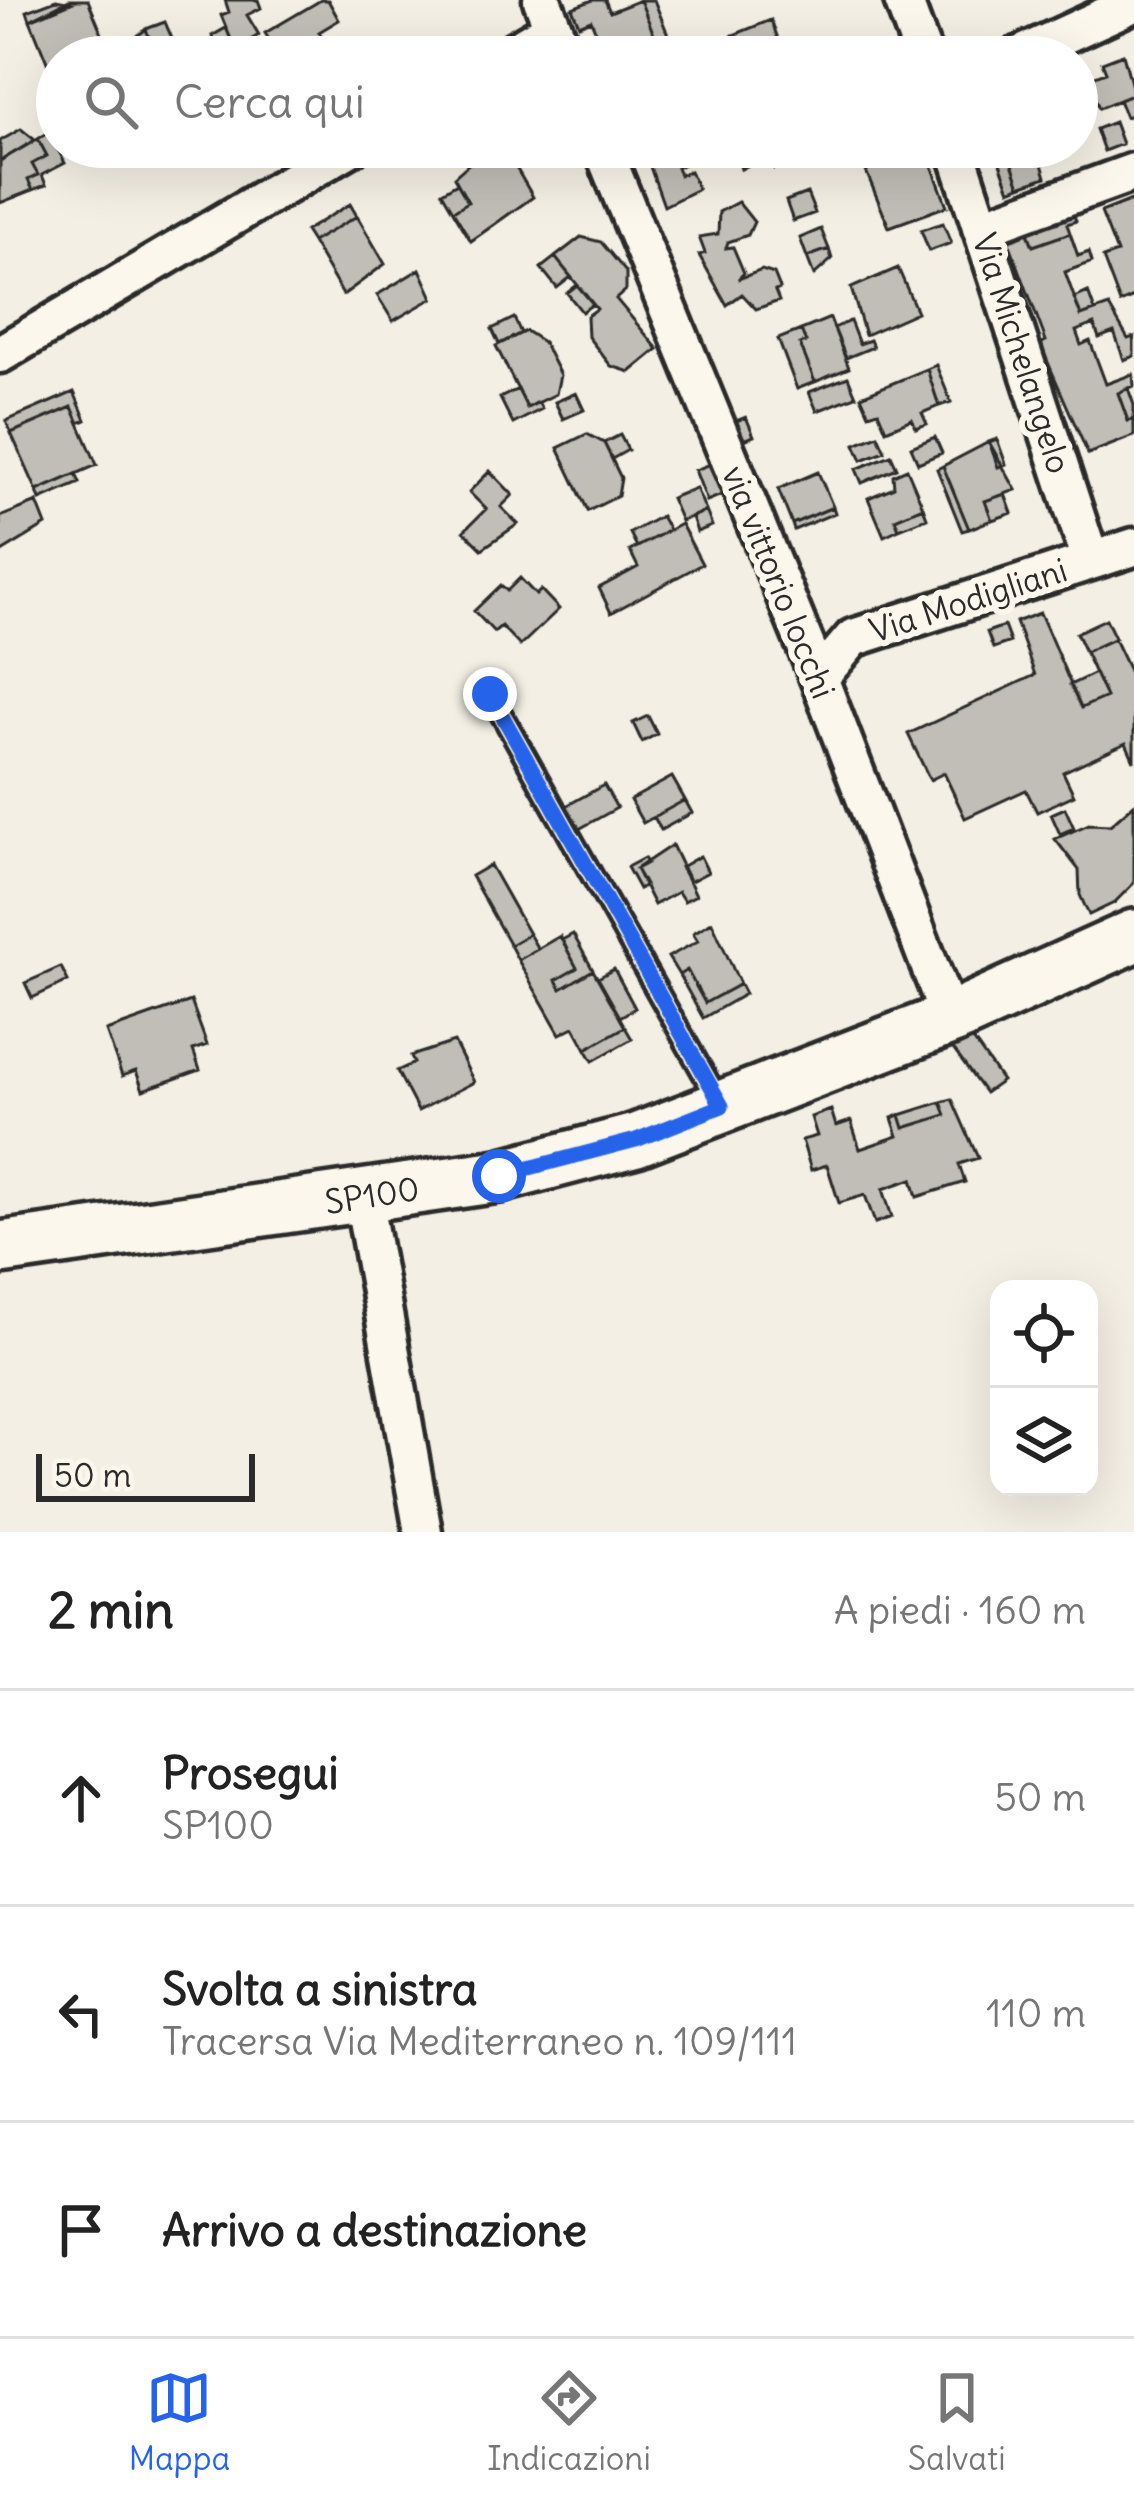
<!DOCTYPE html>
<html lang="it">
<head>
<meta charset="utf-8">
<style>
  body { margin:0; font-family:Delius,sans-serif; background:#f6f6f6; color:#222 }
  .controls { position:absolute; right:36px; bottom:36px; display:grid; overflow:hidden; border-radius:24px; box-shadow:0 12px 48px #0002 }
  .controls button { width:108px; height:108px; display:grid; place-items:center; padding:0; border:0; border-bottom:3px solid #e0e0e0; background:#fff; color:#222; font:60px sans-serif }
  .scale { position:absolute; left:36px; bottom:30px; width:219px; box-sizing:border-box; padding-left:12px; border:6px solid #2b2b2b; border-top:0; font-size:33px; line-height:42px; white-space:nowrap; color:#2b2b2b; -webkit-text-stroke:9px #fbf7ec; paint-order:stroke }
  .stop { position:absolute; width:36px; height:36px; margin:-27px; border:9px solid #2563eb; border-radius:50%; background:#fff }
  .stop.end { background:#2563eb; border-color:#fff; box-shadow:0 3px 12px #0008 }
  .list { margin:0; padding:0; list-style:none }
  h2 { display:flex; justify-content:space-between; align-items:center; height:156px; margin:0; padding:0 48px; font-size:51px }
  h2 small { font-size:39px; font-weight:400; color:#767676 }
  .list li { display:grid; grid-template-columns:78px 1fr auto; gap:36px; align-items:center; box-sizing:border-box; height:216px; padding:0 48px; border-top:3px solid #e0e0e0 }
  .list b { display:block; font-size:45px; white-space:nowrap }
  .list p { margin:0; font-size:39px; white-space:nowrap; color:#767676 }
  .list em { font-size:39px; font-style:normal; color:#767676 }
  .icon { flex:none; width:66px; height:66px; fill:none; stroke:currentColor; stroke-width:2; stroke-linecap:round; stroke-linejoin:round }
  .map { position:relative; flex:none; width:1134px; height:1532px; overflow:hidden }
  .search { position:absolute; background:#fff; box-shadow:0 12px 48px #0002; left:36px; right:36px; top:36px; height:132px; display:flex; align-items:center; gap:30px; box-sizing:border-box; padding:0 42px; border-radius:66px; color:#767676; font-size:45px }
  .sheet { height:804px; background:#fff }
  nav { display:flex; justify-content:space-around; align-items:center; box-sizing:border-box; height:168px; border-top:3px solid #e0e0e0; background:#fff; font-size:33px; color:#767676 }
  nav a { display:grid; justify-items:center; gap:6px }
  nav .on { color:#2563eb }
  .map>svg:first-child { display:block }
  .building { fill:#c0beb6; stroke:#2b2b2b; stroke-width:3 }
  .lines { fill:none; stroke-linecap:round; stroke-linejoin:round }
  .service-casing { stroke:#2b2b2b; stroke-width:27 }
  .minor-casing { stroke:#2b2b2b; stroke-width:45 }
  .secondary-casing { stroke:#2b2b2b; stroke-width:60 }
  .service { stroke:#fbf7ec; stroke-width:18 }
  .minor { stroke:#fbf7ec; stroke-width:36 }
  .secondary { stroke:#fbf7ec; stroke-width:51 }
  .route { stroke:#2563eb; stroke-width:15 }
  .labels { text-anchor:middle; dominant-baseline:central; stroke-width:12; stroke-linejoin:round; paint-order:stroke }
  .street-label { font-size:33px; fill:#2b2b2b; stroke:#fbf7ec }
</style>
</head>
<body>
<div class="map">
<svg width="1134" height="1532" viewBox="0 0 1134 1532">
  <rect width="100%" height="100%" fill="#f3efe4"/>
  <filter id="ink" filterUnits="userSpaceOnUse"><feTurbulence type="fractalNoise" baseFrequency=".00833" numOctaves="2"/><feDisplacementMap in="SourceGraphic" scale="24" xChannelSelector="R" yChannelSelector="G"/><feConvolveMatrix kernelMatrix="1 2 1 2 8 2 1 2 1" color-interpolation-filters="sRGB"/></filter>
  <g filter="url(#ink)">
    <path class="building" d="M 56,0 L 71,3 L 30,20 L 27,11 Z
      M 69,0 L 88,0 L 111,56 L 57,57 L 49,67 L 30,20 Z
      M 225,0 L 258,0 L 261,8 L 247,15 L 259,35 L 235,49 L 221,15 L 229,12 Z
      M 321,0 L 328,0 L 339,20 L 319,32 L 330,50 L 318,57 L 280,57 L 265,33 Z
      M 593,0 L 605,0 L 610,12 L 640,0 L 663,57 L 606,57 L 591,20 L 579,25 L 572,8 Z
      M 640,0 L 654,0 L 677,57 L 663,57 Z
      M 771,20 L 785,57 L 741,57 L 733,35 Z
      M 165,22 L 179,55 L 176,57 L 170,57 L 164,44 L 153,48 L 146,29 Z
      M 226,28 L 235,49 L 220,55 L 212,36 Z
      M 146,29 L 153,48 L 164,44 L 170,57 L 130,57 L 130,42 Z
      M 1123,54 L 1134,94 L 1099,108 L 1087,79 L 1106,72 L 1102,62 Z
      M 1134,94 L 1134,114 L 1126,117 L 1119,100 Z
      M 1114,122 L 1122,144 L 1104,151 L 1096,129 Z
      M 21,129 L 35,140 L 0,161 L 0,141 Z
      M 49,132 L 65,163 L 42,175 L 46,185 L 33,190 L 28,180 L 38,175 L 32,164 L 47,156 L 38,139 Z
      M 38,139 L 47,156 L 32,164 L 38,175 L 28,180 L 33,190 L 0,203 L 0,161 Z
      M 175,147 L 225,147 L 182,165 Z
      M 488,147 L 504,147 L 500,156 L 507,152 L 533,197 L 471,241 L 453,211 L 468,202 L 454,177 Z
      M 643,147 L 713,147 L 715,152 L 677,167 L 680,175 L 690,171 L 698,189 L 664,206 Z
      M 734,147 L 765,147 L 768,155 L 741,169 Z
      M 786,147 L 792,163 L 774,169 L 768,155 Z
      M 994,147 L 1006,147 L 1020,186 L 1010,190 Z
      M 1006,147 L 1064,147 L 1067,154 L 1042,164 L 1046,177 L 1020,186 Z
      M 926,149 L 947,206 L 889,227 L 866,171 Z
      M 457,183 L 468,202 L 453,211 L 442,192 Z
      M 807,193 L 815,213 L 793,221 L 786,201 Z
      M 1134,199 L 1134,297 L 1120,303 L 1103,258 L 1117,253 L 1101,212 Z
      M 738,202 L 754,222 L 748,235 L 728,242 L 726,248 L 733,247 L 744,273 L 738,279 L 762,270 L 774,274 L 780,289 L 775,291 L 779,301 L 756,309 L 742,294 L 727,305 L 699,255 L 705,253 L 699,237 L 718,234 L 719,212 Z
      M 350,204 L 357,216 L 312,242 L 305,231 Z
      M 1072,210 L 1076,221 L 1067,224 L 1070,233 L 1033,246 L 1026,227 Z
      M 357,216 L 385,264 L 343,295 L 312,242 Z
      M 943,223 L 951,243 L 929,251 L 921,230 Z
      M 1025,226 L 1033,246 L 1070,233 L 1078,256 L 1089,252 L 1092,262 L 1065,272 L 1081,316 L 1109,306 L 1128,339 L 1134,337 L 1134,356 L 1124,360 L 1114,332 L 1099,338 L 1094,324 L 1076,331 L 1081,345 L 1090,341 L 1106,384 L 1133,374 L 1134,386 L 1118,393 L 1128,421 L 1134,419 L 1134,436 L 1088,454 L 1040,344 L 1046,341 L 1006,234 Z
      M 821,229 L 829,249 L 807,257 L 800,238 Z
      M 581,237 L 601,242 L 626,272 L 626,290 L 616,299 L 658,349 L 630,372 L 611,366 L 588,337 L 587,316 L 597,309 L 555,257 Z
      M 829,249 L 832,259 L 814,275 L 807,257 Z
      M 555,257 L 571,277 L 557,288 L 541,268 Z
      M 898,268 L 917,312 L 865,335 L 851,288 Z
      M 420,269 L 433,298 L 393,321 L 377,295 Z
      M 577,285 L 593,304 L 582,312 L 567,293 Z
      M 1088,292 L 1095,311 L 1081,316 L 1074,298 Z
      M 514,318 L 521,333 L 499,344 L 492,329 Z
      M 830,318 L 849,368 L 815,382 L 800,344 L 806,342 L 801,330 Z
      M 850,321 L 859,344 L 870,340 L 873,347 L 846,358 L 834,328 Z
      M 801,330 L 806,342 L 800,344 L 815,382 L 797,389 L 778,339 Z
      M 526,331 L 543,342 L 560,375 L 556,394 L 527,408 L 496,346 Z
      M 936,365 L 951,402 L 939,406 L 927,369 Z
      M 927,369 L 939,406 L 922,413 L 927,424 L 916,428 L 912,419 L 886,430 L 878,411 L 869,414 L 861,396 Z
      M 848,377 L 856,396 L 817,411 L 809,392 Z
      M 1128,388 L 1134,405 L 1134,419 L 1128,421 L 1118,393 Z
      M 518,389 L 527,408 L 538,402 L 542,409 L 513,424 L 500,398 Z
      M 74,392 L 86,420 L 79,423 L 72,407 L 11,433 L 6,421 Z
      M 576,393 L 584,410 L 563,419 L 555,402 Z
      M 72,407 L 97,465 L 37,491 L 11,433 Z
      M 746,417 L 754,436 L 737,443 L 729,424 Z
      M 587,434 L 604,443 L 621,478 L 618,496 L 588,511 L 558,448 Z
      M 620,435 L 628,450 L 612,459 L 604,443 Z
      M 878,435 L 885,451 L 862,460 L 855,444 Z
      M 935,437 L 942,453 L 918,463 L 911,447 Z
      M 997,439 L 1006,464 L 998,467 L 989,442 Z
      M 989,442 L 1016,490 L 985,501 L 992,520 L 969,529 L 943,466 Z
      M 891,455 L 897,468 L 862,483 L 856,469 Z
      M 716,462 L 729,492 L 707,501 L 695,470 Z
      M 943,466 L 969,529 L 962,531 L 937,469 Z
      M 907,469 L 923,507 L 895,519 L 899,529 L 884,536 L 868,498 L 894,487 L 893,475 Z
      M 490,471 L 513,495 L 501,507 L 518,524 L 482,549 L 464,531 L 486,509 L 469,492 Z
      M 818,472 L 833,507 L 792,524 L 778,489 Z
      M 76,474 L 80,483 L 40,500 L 37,491 Z
      M 696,488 L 706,511 L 681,521 L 671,498 Z
      M 1005,494 L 1012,513 L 992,520 L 985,501 Z
      M 37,502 L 46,525 L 0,553 L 0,517 Z
      M 833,507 L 835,513 L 794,530 L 792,524 Z
      M 923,507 L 927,518 L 899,529 L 895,519 Z
      M 706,511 L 712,526 L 697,532 L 692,517 Z
      M 661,516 L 669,530 L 637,547 L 630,533 Z
      M 681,524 L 702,564 L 611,613 L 599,588 L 638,567 L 630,551 Z
      M 520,578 L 536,595 L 541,590 L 559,609 L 520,646 L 501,626 L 494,632 L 474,611 L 501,585 L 507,591 Z
      M 1040,613 L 1081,708 L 1106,697 L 1085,652 L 1114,639 L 1134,681 L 1134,761 L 1126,743 L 1063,772 L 1074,795 L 1037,812 L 1026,790 L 965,818 L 944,773 L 930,780 L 908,734 L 1035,675 L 1016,622 Z
      M 1106,619 L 1115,638 L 1085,652 L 1076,633 Z
      M 1004,626 L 1010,642 L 993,648 L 987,632 Z
      M 1095,673 L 1106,697 L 1081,708 L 1070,685 Z
      M 648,716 L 657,734 L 642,742 L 633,723 Z
      M 672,777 L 685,800 L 643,823 L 630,800 Z
      M 604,785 L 617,808 L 579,829 L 566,806 Z
      M 685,800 L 692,813 L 661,830 L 654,817 Z
      M 1134,804 L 1134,883 L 1114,903 L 1089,915 L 1080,895 L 1079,870 L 1055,839 L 1089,824 L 1110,825 Z
      M 1065,808 L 1074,828 L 1060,834 L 1051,814 Z
      M 672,845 L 696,895 L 684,901 L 678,892 L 654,905 L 636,869 Z
      M 700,856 L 708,872 L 689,882 L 681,867 Z
      M 644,858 L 647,863 L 636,869 L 645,885 L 639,889 L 627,867 Z
      M 490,865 L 529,934 L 510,945 L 471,876 Z
      M 712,922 L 740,984 L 705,1003 L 687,970 L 679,975 L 668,957 L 698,941 L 693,933 Z
      M 529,934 L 538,949 L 518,960 L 510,945 Z
      M 573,934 L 593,970 L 561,989 L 556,980 L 577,968 L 562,940 Z
      M 560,936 L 577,968 L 556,980 L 561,989 L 593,970 L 625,1027 L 586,1049 L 574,1027 L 560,1034 L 518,960 Z
      M 61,967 L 68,981 L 32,998 L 25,983 Z
      M 614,969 L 635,1008 L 620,1017 L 598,978 Z
      M 687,970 L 705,1003 L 740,984 L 745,994 L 703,1018 L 679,975 Z
      M 191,1001 L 207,1045 L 193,1050 L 200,1070 L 143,1090 L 136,1071 L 122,1076 L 106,1031 Z
      M 625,1027 L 632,1039 L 593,1061 L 586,1049 Z
      M 971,1037 L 1002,1081 L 985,1093 L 953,1049 Z
      M 454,1042 L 474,1082 L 418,1111 L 397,1071 L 414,1063 L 411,1056 Z
      M 952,1099 L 978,1158 L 959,1164 L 965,1182 L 917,1197 L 912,1179 L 883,1189 L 892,1217 L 875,1223 L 865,1195 L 839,1203 L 827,1165 L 811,1170 L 802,1140 L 817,1136 L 811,1117 L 831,1110 L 836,1126 L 851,1121 L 860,1149 L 898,1136 L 892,1118 L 900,1115 L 904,1128 L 946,1115 L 941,1102 Z
      M 941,1102 L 946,1115 L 904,1128 L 900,1115 Z"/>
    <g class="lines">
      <g class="service-casing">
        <path id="service" d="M 490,694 L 720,1103"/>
      </g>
      <g class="minor-casing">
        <path id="minor" d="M 542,0 L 565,57
          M 903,0 L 924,57
          M 504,57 L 553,28
          M 1016,57 L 1134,3
          M 602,147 L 819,678 L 950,1019
          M 955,147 L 1090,559
          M 981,228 L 1134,172
          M 0,354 L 351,147
          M 819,678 L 853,638 L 1134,547
          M 363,1197 L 423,1532"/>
      </g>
      <g class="secondary-casing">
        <path id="secondary" d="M 0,1248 L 499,1176 L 636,1140 L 950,1019 L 1134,936"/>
      </g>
      <use href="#service" class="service"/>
      <use href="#minor" class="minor"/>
      <use href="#secondary" class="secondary"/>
    </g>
  </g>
  <g class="lines" filter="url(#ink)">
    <path class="route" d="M 490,694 L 722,1106 L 636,1140 L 499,1176"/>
  </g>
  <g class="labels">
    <g class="street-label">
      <text transform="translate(1022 353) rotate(72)">Via Michelangelo</text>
      <text transform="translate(779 582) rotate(68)">via vittorio locchi</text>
      <text transform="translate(968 600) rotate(-18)">Via Modigliani</text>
      <text transform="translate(372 1195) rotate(-9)">SP100</text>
    </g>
  </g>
</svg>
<div class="controls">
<button><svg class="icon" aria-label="locate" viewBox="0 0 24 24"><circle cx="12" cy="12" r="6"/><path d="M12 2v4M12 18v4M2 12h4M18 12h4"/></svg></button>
<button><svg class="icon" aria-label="layers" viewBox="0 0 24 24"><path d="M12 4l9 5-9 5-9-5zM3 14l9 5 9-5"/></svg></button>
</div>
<div class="scale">50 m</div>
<div class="stop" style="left:499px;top:1176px"></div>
<div class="stop end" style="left:490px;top:694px"></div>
<div class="search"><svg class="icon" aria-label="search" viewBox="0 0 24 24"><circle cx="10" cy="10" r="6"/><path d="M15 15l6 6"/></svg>Cerca qui</div>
</div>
<section class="sheet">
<h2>2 min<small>A piedi · 160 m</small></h2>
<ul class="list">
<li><svg class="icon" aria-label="ahead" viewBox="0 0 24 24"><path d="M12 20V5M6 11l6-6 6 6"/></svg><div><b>Prosegui</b><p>SP100</p></div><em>50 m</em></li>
<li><svg class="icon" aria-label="left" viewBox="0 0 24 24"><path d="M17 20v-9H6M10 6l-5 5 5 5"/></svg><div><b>Svolta a sinistra</b><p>Tracersa Via Mediterraneo n. 109/111</p></div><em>110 m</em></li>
<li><svg class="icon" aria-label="arrive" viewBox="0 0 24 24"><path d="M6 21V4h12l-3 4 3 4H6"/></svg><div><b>Arrivo a destinazione</b></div></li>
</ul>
</section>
<nav>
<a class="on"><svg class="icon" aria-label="map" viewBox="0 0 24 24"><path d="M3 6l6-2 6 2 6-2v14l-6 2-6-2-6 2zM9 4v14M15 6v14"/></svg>Mappa</a>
<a><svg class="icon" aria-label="directions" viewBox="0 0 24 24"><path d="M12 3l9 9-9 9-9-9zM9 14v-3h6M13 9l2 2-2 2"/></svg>Indicazioni</a>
<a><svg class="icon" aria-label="saved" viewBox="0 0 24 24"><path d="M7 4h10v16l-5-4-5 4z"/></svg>Salvati</a>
</nav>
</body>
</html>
